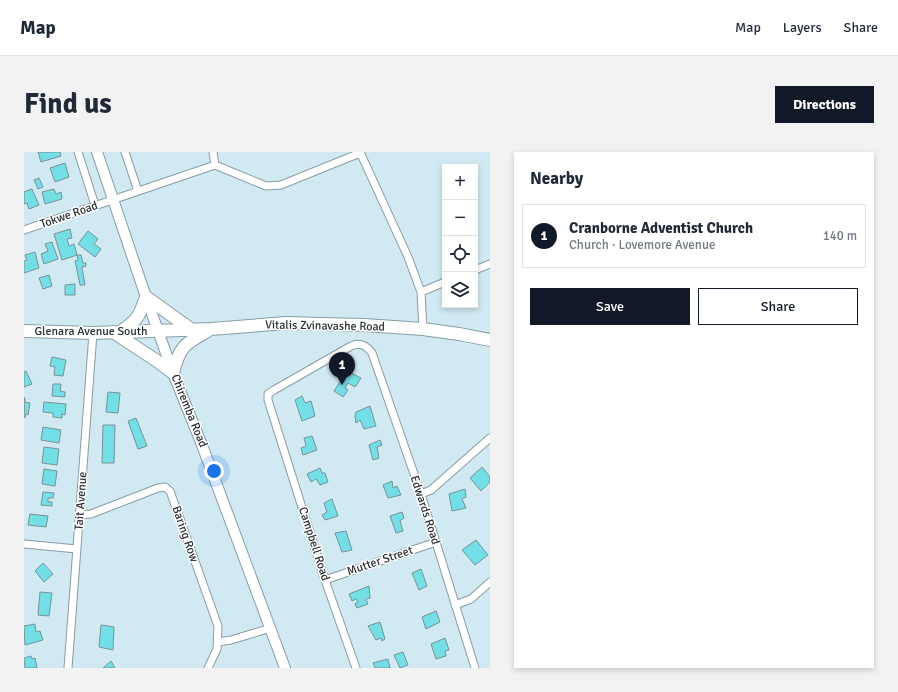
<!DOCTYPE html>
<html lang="en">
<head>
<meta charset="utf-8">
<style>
  body { margin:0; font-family:Signika,sans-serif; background:#f2f2f3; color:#1f2937 }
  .controls { position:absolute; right:12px; top:12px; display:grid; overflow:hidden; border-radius:0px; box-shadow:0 2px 6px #0003 }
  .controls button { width:36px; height:36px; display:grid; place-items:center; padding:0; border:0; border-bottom:1px solid #e0e1e3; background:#fff; color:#1f2937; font:20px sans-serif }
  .you { position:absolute; left:190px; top:319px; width:14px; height:14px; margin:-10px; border:3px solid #fff; border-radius:50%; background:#1a73e8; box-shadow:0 0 0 6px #1a73e833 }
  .badge { display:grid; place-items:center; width:26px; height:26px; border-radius:50%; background:#111827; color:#fff; font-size:13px; font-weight:700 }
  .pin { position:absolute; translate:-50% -33px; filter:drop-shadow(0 1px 2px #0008) }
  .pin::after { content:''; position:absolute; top:21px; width:14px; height:12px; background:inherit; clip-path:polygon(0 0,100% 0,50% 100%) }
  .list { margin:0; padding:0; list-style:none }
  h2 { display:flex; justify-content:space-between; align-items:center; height:52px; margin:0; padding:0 16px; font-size:17px }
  h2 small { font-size:13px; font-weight:400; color:#747a83 }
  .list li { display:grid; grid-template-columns:26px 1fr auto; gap:12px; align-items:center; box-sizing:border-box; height:64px; margin:0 8px 8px; padding:0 8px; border:1px solid #e0e1e3; border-radius:0px }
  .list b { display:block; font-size:15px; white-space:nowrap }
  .list p { margin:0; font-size:13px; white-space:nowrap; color:#747a83 }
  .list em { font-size:13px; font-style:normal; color:#747a83 }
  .actions { display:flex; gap:8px; padding:12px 16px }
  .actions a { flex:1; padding:9px 0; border:1px solid #111827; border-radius:0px; text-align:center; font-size:14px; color:#111827 }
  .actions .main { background:#111827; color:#fff }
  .icon { flex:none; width:22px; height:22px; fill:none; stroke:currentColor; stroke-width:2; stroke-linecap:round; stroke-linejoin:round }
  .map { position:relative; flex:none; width:466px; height:516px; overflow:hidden; border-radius:0px }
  header { display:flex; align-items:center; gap:24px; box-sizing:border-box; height:56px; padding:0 20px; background:#fff; border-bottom:1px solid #e0e1e3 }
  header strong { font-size:19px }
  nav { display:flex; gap:22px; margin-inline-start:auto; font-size:14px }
  .intro { display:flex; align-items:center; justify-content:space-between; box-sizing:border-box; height:96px; padding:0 24px }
  h1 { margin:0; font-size:28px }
  .button { padding:10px 18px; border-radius:0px; background:#111827; color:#fff; font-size:14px; font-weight:700 }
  main { display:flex; gap:24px; padding:0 24px }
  aside { flex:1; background:#fff; border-radius:0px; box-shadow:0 2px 6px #0003 }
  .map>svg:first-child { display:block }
  .building { fill:#72dfe7; stroke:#799395 }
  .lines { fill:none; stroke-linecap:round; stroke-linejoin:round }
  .street-casing { stroke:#869da5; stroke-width:9 }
  .secondary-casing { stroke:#869da5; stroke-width:12 }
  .primary-casing { stroke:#869da5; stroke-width:14 }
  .street { stroke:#fff; stroke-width:7 }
  .secondary { stroke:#fff; stroke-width:10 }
  .primary { stroke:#fff; stroke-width:12 }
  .labels { text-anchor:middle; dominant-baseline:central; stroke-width:3; stroke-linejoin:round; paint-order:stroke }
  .street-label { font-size:12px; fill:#283135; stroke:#fff }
</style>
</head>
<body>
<header>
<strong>Map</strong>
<nav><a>Map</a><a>Layers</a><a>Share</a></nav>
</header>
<div class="intro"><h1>Find us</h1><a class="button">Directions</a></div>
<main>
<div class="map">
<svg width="466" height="516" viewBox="0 0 466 516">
  <rect width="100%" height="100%" fill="#d1e9f2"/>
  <path class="building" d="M 14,0 L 36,0 L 37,4 L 17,10 Z
    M 41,11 L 45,25 L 31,30 L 26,16 Z
    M 15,26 L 19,35 L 14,37 L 10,28 Z
    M 8,37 L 15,53 L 5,57 L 3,51 L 0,52 L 0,40 Z
    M 30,37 L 32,42 L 37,40 L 38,47 L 21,52 L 18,40 Z
    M 46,77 L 48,86 L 43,87 L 45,94 L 50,92 L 53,103 L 38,108 L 30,82 Z
    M 64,79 L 74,87 L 70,92 L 77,97 L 71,105 L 54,92 Z
    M 28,90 L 34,107 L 20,112 L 17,102 L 24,99 L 21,92 Z
    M 11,100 L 15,116 L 0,121 L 0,109 L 3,108 L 1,103 Z
    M 53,103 L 57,103 L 59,111 L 62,111 L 62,114 L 58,115 L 61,133 L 56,133 L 51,109 L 54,108 Z
    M 25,123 L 28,134 L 19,137 L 15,126 Z
    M 51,132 L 51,143 L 41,143 L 41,133 Z
    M 28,205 L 42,208 L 39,224 L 30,223 L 31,215 L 26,214 Z
    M 2,219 L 8,232 L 0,235 L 0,220 Z
    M 323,219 L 337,226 L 331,235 L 324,231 L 321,236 L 324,238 L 319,245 L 310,239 Z
    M 29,232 L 37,232 L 36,239 L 41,240 L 41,245 L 28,244 Z
    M 84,240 L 96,241 L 94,261 L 82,260 Z
    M 278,244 L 281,251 L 287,249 L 291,264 L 278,269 L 271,248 Z
    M 0,246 L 1,246 L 1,250 L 6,251 L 4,263 L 1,262 L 1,266 Z
    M 20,250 L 42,252 L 41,263 L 38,262 L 38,266 L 29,265 L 29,261 L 19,260 Z
    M 346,254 L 352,274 L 340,277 L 336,268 L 332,271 L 331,264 L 332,260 Z
    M 112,266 L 123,294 L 114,297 L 104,269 Z
    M 79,273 L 91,273 L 90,311 L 78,311 Z
    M 19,275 L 37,278 L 35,291 L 17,288 Z
    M 288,284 L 293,298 L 279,303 L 277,296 L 282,294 L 280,286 Z
    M 356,288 L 358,293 L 353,295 L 355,306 L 349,308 L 345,293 Z
    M 20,295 L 35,297 L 33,313 L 18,311 Z
    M 458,315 L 466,325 L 466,330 L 457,339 L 446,326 Z
    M 296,316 L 298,321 L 301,321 L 304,330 L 296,333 L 292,327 L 287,330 L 283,322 Z
    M 20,317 L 33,319 L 31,334 L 18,332 Z
    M 368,329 L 369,336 L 373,334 L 377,343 L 364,346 L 359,333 Z
    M 441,337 L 442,345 L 438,347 L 442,356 L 428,359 L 425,342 Z
    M 19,340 L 30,341 L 29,346 L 24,346 L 24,350 L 28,350 L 28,354 L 17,353 Z
    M 308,347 L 314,364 L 301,368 L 298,363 L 303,360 L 300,351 Z
    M 378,360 L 380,366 L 376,369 L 379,379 L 372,381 L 366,364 Z
    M 6,362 L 24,364 L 22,375 L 4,373 Z
    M 322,379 L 328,398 L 318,400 L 311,381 Z
    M 452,388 L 464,403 L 451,413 L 438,398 Z
    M 19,411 L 29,422 L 20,430 L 11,419 Z
    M 397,417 L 403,434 L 395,438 L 388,421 Z
    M 345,434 L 346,446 L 342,447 L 344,452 L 333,456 L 331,452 L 334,450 L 332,447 L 328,449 L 325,442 Z
    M 16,440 L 28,441 L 25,464 L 14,463 Z
    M 412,459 L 416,470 L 402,477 L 398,465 Z
    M 356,470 L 361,487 L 358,489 L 357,486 L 352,488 L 344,474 Z
    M 11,472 L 12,480 L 16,479 L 19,488 L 1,493 L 0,474 Z
    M 77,473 L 90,475 L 89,498 L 75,495 Z
    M 421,486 L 425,498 L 421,499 L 422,504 L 412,507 L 407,492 Z
    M 379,500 L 384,513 L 376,516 L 370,503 Z
    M 7,504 L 8,507 L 11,506 L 13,516 L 1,516 L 0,506 Z
    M 364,507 L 366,516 L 351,516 L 349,511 Z
    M 87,509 L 91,516 L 79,516 Z"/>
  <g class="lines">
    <g class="street-casing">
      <path id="street" d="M 54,0 L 71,53
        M 101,0 L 114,39
        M 189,0 L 191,13
        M 336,0 L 384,105 L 397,140 L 399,177
        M 0,78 L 191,13 L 242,34 L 257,33 L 336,1
        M 451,118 L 466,112
        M 397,140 L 421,130
        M 397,342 L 407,338 L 466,286
        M 56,363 L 67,362 L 134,336 L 141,335 L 146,339 L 194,474 L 193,497 L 184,516
        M 0,392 L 53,397
        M 301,428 L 412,390
        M 431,453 L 447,447 L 466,430
        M 194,490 L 207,488 L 247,476
        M 44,516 L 69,181
        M 332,516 L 301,428 L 244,248 L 244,242 L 250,238 L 327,194 C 336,190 342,193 348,201 L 397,342 L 451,516"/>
    </g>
    <g class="secondary-casing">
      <path id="secondary" d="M 73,0 L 122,145 L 149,221 L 178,293 L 261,516"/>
    </g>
    <g class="primary-casing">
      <path id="primary" d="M 0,179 L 69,181 L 187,177 L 262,171 L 297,172 L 340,173 L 399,177 L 435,182 L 466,188
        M 89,180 L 133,209 L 149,221 C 156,193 161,192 185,178
        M 96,180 C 114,168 115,165 122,145 L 168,178"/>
    </g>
    <use href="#street" class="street"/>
    <use href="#secondary" class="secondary"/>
    <use href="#primary" class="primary"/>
  </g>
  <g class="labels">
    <g class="street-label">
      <text transform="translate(45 63) rotate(-19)">Tokwe Road</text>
      <text transform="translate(301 174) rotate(1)">Vitalis Zvinavashe Road</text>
      <text x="67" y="179">Glenara Avenue South</text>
      <text transform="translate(165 259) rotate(68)">Chiremba Road</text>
      <text transform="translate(57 349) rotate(-86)">Tait Avenue</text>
      <text transform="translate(401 358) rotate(72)">Edwards Road</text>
      <text transform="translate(161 382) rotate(71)">Baring Row</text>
      <text transform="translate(290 392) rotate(72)">Campbell Road</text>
      <text transform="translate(356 409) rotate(-19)">Mutter Street</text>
    </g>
  </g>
</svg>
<div class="controls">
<button>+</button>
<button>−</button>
<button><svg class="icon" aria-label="locate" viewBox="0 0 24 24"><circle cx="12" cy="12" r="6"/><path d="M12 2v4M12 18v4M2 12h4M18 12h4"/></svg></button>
<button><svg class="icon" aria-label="layers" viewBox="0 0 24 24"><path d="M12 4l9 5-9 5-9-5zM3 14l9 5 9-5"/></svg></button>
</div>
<div class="you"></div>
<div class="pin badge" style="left:318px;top:233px">1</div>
</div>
<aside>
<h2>Nearby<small></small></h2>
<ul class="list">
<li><span class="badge">1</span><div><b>Cranborne Adventist Church</b><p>Church · Lovemore Avenue</p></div><em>140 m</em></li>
</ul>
<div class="actions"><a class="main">Save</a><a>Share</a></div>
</aside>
</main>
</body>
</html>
